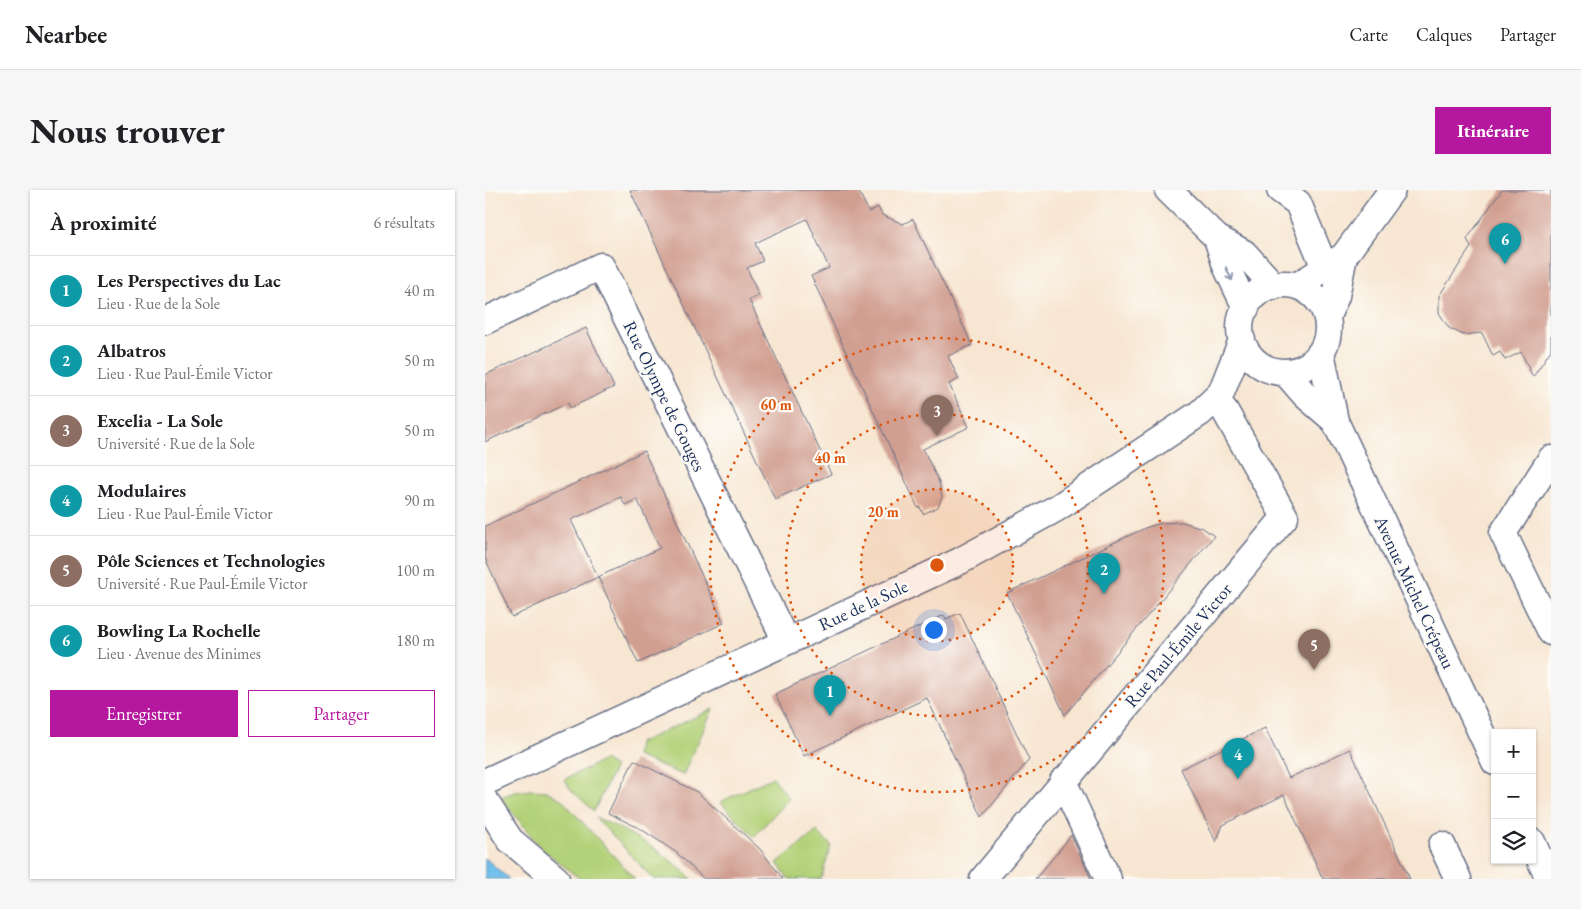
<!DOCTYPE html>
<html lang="fr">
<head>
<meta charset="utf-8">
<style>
  body { margin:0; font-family:"EB Garamond",serif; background:#f6f6f6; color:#202124 }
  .controls { position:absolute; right:15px; bottom:15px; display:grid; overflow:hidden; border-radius:0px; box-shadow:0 1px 4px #0004 }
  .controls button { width:45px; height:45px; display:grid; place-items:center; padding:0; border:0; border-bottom:1px solid #e0e0e0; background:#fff; color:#202124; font:25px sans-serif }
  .you { position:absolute; left:448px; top:439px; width:18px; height:18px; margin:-12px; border:4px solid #fff; border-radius:50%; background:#1a73e8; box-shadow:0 0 0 8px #1a73e833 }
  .badge { display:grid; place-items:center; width:32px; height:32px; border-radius:50%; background:#b5179e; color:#fff; font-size:16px; font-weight:700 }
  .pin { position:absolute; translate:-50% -41px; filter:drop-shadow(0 1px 2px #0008) }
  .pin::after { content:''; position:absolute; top:26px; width:18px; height:15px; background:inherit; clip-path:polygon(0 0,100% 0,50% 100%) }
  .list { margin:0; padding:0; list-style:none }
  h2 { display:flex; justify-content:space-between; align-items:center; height:65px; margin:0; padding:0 20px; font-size:21px }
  h2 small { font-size:16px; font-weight:400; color:#757577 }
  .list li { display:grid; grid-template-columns:32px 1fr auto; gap:15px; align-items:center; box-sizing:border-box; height:70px; padding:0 20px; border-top:1px solid #e0e0e0 }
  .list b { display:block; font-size:19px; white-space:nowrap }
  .list p { margin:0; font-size:16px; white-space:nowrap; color:#757577 }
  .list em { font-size:16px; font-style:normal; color:#757577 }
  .actions { display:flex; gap:10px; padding:15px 20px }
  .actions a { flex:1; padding:11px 0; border:1px solid #b5179e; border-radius:0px; text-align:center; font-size:18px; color:#b5179e }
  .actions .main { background:#b5179e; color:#fff }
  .icon { flex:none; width:28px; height:28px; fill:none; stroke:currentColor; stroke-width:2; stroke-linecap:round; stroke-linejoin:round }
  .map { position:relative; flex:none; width:1066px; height:689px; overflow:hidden; border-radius:0px }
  header { display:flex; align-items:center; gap:30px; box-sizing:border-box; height:70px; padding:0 25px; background:#fff; border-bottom:1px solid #e0e0e0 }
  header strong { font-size:24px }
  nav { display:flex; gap:28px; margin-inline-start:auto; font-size:18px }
  .intro { display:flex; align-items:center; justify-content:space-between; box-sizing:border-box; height:120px; padding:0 30px }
  h1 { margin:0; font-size:35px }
  .button { padding:12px 22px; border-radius:0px; background:#b5179e; color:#fff; font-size:18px; font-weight:700 }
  main { display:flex; gap:30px; padding:0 30px }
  aside { flex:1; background:#fff; border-radius:0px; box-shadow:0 1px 4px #0004 }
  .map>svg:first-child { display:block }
  .green { fill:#b3d178; stroke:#67806b }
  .water { fill:#71c0ec; stroke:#4678a5 }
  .building { fill:#d19f91; fill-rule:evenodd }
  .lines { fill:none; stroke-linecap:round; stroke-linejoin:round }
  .minor-casing { stroke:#686f86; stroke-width:29 }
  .minor { stroke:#fff; stroke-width:26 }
  .oneway { stroke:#8d97ae }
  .ring { fill:none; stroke:#de5710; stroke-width:2.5; stroke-dasharray:2.5 5 }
  .labels { text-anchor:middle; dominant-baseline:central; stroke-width:4.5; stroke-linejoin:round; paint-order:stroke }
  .street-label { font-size:18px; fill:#1b2f5e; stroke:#fdfcf7 }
  .centre { fill:#de5710; stroke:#fdfcf7; stroke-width:2.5 }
  .ring-label { font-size:15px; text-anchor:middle; font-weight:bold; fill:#de5710; stroke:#fdfcf7; stroke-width:4.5; stroke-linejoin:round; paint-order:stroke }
</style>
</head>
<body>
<header>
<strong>Nearbee</strong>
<nav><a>Carte</a><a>Calques</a><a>Partager</a></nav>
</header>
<div class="intro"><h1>Nous trouver</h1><a class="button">Itinéraire</a></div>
<main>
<aside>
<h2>À proximité<small>6 résultats</small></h2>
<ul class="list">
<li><span class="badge" style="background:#0f9aa8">1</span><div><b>Les Perspectives du Lac</b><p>Lieu · Rue de la Sole</p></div><em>40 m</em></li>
<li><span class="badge" style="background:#0f9aa8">2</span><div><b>Albatros</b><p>Lieu · Rue Paul-Émile Victor</p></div><em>50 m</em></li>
<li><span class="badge" style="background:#8d6e63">3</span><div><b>Excelia - La Sole</b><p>Université · Rue de la Sole</p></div><em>50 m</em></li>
<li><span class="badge" style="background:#0f9aa8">4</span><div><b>Modulaires</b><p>Lieu · Rue Paul-Émile Victor</p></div><em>90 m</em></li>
<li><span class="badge" style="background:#8d6e63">5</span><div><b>Pôle Sciences et Technologies</b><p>Université · Rue Paul-Émile Victor</p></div><em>100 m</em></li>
<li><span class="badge" style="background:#0f9aa8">6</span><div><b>Bowling La Rochelle</b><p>Lieu · Avenue des Minimes</p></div><em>180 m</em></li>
</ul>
<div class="actions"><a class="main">Enregistrer</a><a>Partager</a></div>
</aside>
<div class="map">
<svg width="1066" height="689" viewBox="0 0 1066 689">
  <rect width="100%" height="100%" fill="#fdfcf7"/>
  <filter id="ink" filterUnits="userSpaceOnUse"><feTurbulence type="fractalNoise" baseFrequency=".02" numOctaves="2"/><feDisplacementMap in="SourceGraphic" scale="10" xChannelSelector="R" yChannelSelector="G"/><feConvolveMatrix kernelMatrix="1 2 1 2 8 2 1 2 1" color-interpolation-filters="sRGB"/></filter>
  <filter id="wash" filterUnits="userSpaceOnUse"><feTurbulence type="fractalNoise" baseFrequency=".0096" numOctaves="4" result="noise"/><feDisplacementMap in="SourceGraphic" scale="20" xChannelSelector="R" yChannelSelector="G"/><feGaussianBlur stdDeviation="1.12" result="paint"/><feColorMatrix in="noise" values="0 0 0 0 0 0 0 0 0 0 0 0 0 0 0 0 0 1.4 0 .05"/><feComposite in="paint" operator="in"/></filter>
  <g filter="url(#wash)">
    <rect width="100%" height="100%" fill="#f7e6d1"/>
    <path class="green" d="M 228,519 L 198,585 L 151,566 L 153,553 Z
      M 119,570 L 130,577 L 109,621 L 85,599 L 80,589 Z
      M 288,587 L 304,608 L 269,647 L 235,612 Z
      M 45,600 L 61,601 L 76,609 L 150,689 L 95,689 L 56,658 L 15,607 L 30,602 Z
      M 110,627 C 150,645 175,659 207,689 L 168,689 Z
      M 332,641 L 346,655 L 336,689 L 304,689 L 292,673 Z"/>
    <path class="water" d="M 0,668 L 24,689 L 0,689 Z"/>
    <g id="blocks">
      <path class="building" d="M 145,0 L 373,0 L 384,22 L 393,17 L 397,25 L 418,34 L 428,29 L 487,155 L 463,166 L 474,189 L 464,194 L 484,237 L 438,259 L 454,292 L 457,307 L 453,317 L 438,324 L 435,317 L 433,318 L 326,86 L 344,78 L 322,29 L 270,53 L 278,71 L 262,78 L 274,106 L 264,110 L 346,284 L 290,309 Z
        M 1017,0 L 1066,0 L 1066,160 L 1048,187 L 1036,162 L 1020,170 L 1015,162 L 1008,166 L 997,143 L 978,145 L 964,138 L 954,123 L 954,106 L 986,57 L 982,49 Z
        M 101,138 L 129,197 L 85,218 L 83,213 L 0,252 L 0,185 Z
        M 159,261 L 239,433 L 153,473 L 113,387 L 27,427 L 0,368 L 0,336 ZM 136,307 L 140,315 L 152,309 L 175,358 L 113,387 L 86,330 Z
        M 697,332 L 718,338 L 729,346 L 580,525 L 522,403 L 660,338 L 675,333 Z
        M 475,423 L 544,570 L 497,627 L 442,508 L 319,566 L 290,504 L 459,425 L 461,429 Z
        M 780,538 L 804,588 L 865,559 L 925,689 L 838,689 L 799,605 L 738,635 L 731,652 L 696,579 Z
        M 149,570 L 212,602 L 275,659 L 298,689 L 219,689 L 192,663 L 156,639 L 123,623 Z
        M 586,645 L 606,689 L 550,689 L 573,662 Z"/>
    </g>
  </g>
  <g filter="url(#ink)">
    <use href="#blocks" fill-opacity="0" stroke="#686f86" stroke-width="1"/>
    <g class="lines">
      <g class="minor-casing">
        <path id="minor" d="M 683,0 L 732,48 L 759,63 L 789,96
          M 795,0 L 813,13 L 840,78
          M 732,48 L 741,76 L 761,118
          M755 138a44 44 0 1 1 88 0a44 44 0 1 1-88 0Z
          M 812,96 L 859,66 L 907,0
          M 842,126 L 851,106 L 859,66
          M 0,131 L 116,76 L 301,451
          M 836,162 L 850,231 L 1010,572
          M 800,182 L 820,205 L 850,231
          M 1066,269 L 1018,343 L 1066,442
          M 578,591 L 623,689
          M 0,592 L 475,371 L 572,318 L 715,223 L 736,203 L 757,150
          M 0,611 L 25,650 L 71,689
          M 1047,652 L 1064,689
          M 957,655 L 973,689
          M 498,689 L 800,327 L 740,221 L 731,209"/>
      </g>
      <use href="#minor" class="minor"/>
    </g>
    <defs><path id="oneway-shaft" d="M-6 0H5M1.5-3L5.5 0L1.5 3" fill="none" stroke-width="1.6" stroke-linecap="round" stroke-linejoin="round" transform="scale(1.25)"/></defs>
    <use class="oneway" href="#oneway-shaft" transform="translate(744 84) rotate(65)"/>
  </g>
  <circle cx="452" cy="375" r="76" fill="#de5710" fill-opacity=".12"/>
  <g class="ring">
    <circle cx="452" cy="375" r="76"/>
    <circle cx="452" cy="375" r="151"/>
    <circle cx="452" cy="375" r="227"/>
  </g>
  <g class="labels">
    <g class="street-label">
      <text transform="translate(180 206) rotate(64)">Rue Olympe de Gouges</text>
      <text transform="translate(930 402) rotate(65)">Avenue Michel Crépeau</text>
      <text transform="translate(378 415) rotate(-25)">Rue de la Sole</text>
      <text transform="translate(693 455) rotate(-50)">Rue Paul-Émile Victor</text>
    </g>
  </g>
  <circle cx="452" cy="375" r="8" class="centre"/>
  <g class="ring-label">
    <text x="291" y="220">60 m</text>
    <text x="345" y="273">40 m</text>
    <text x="398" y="327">20 m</text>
  </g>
</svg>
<div class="controls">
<button>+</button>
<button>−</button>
<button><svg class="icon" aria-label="layers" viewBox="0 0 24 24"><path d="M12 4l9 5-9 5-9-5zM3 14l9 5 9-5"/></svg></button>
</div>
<div class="you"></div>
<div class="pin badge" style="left:345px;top:526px;background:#0f9aa8">1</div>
<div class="pin badge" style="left:619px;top:404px;background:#0f9aa8">2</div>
<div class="pin badge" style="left:452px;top:246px;background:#8d6e63">3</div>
<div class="pin badge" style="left:753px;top:589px;background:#0f9aa8">4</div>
<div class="pin badge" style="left:829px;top:480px;background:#8d6e63">5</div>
<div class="pin badge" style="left:1020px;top:74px;background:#0f9aa8">6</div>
</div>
</main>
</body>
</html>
